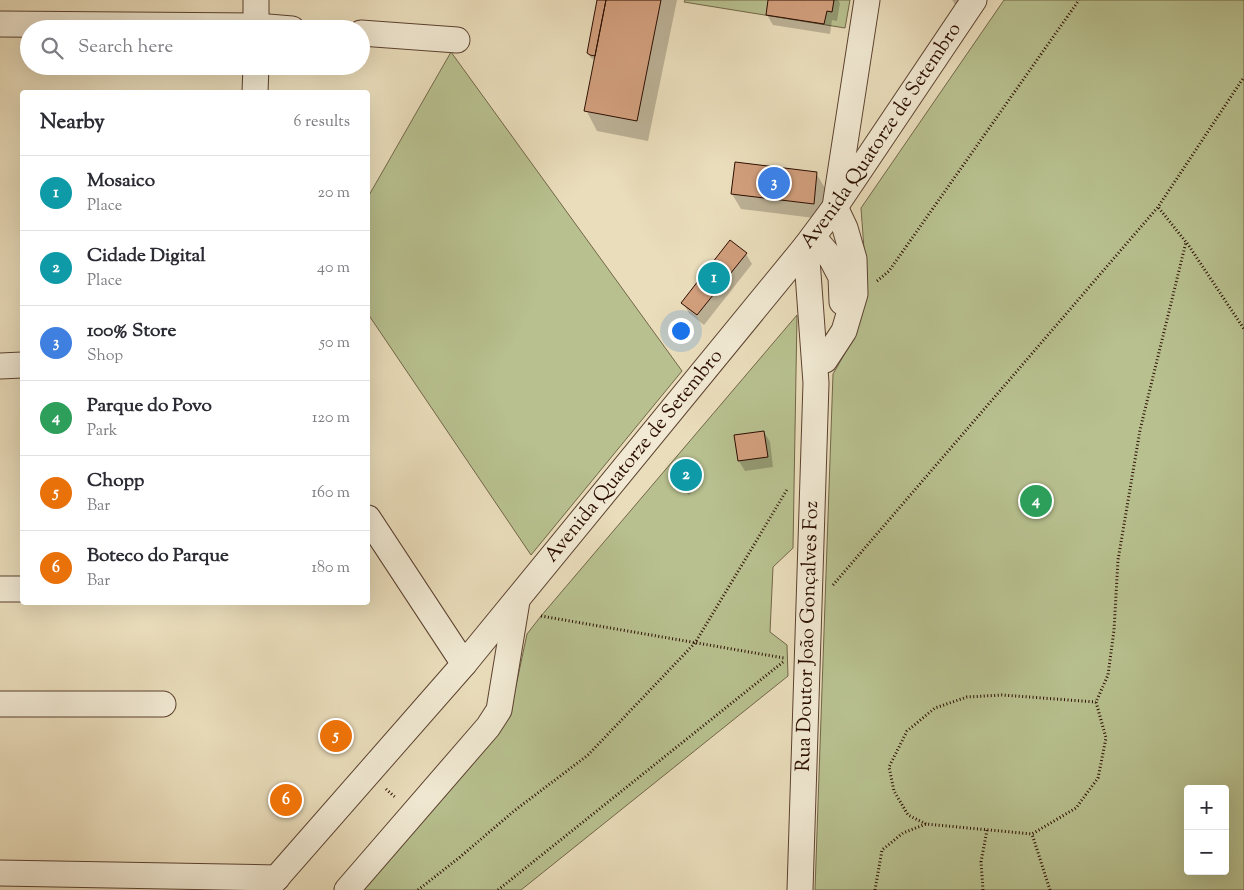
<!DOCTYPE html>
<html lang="en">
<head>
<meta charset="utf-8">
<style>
  body { margin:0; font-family:"Sorts Mill Goudy",serif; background:#f7f7f7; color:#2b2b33 }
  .controls { position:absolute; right:15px; bottom:15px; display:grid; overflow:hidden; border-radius:5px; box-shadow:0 5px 20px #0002 }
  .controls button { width:45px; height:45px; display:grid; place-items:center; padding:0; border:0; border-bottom:1px solid #e1e1e2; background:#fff; color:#2b2b33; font:25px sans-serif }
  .you { position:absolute; left:680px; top:330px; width:18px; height:18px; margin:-12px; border:4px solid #fff; border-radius:50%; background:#1a73e8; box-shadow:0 0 0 8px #1a73e833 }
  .badge { display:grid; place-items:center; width:32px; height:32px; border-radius:50%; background:#8f2418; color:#fff; font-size:16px; font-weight:700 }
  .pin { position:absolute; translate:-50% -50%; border:2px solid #fff; box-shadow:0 1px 5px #0006 }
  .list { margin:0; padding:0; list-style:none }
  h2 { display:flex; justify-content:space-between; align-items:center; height:65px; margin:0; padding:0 20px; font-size:21px }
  h2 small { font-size:16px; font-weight:400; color:#7c7c81 }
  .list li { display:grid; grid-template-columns:32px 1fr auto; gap:15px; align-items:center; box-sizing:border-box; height:75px; padding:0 20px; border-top:1px solid #e1e1e2 }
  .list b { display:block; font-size:19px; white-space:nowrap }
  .list p { margin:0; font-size:16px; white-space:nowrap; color:#7c7c81 }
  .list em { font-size:16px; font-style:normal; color:#7c7c81 }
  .icon { flex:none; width:28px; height:28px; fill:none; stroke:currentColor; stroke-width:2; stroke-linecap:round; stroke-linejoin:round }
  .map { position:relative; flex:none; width:1244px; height:890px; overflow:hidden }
  .search { position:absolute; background:#fff; box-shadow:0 5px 20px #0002; left:20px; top:20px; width:350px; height:55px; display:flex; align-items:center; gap:12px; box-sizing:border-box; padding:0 18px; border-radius:28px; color:#7c7c81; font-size:19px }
  .panel { position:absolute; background:#fff; box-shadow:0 5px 20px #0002; left:20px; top:90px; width:350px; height:515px; border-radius:5px }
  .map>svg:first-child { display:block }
  .green { fill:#b8c08f; stroke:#726648; fill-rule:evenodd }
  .shadow { fill:#0003 }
  .building { fill:#d29f7d; stroke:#2b0d00 }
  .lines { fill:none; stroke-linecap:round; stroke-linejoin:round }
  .minor-casing { stroke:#5b412f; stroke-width:27 }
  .path { stroke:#2b0d00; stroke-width:3; stroke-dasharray:1 2.5; stroke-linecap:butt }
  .minor { stroke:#f1e9d3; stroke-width:25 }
  .labels { text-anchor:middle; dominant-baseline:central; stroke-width:4.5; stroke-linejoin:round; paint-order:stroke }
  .street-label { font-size:20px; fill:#2b0d00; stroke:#f1e9d3 }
</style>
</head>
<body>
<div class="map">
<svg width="1244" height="890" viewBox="0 0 1244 890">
  <rect width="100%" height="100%" fill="#eaddbb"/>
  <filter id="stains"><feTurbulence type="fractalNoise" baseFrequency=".004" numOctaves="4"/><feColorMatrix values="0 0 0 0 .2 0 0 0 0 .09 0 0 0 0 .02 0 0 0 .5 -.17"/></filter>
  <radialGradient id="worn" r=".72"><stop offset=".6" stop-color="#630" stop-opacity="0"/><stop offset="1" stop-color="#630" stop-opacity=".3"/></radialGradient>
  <path class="green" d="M 685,0 L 850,0 L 845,28 L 684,2 Z
    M 1004,0 L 1244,0 L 1244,890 L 815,890 L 833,374 L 856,334 L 867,290 L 861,208 ZM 1188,789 L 1225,789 L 1225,871 L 1188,871 Z
    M 451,52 L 682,371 L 531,555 L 368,314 L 368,197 Z
    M 797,315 L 793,548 L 773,567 L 770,632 L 787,645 L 788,676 L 521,890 L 352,890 L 510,714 L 527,634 L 541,616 Z"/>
  <path class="shadow" d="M 599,0 L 677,0 L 648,141 L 597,131 L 586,110 L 594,60 L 591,58 L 588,53 Z
    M 769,0 L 838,0 L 840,3 L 837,21 L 832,20 L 830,34 L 773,25 L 767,15 Z
    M 952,0 L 968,0 L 963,20 L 953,1 Z
    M 816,173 L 825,188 L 822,219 L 741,209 L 732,194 Z
    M 746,254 L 752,264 L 704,325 L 689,313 L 683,303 Z
    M 764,432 L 770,442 L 773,467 L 745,471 L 739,461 Z
    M 701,473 L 704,477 L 689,495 L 675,482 L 672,478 Z"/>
  <path class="building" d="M 597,0 L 606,0 L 595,56 L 590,55 L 587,53 Z
    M 606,0 L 661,0 L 637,121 L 584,111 Z
    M 768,0 L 834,0 L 832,12 L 827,11 L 824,24 L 766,15 Z
    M 735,162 L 817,172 L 814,204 L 731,194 Z
    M 730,240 L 747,253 L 697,315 L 681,303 Z
    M 764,431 L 768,457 L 738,461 L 734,435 Z
    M 687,459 L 702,472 L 686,491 L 670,477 Z"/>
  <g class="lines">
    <g class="minor-casing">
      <g id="minor">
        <path d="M 0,24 L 256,26 L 292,29"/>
        <path d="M 256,29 L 256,0"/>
        <path d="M 361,33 L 457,40"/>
        <path d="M 255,92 L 256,66"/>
        <path d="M 813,237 L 831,258 L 841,277 L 842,302"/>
        <path d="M 825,360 L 844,331 L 855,294 L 854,259 L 845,228 L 835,207 L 867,0"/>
        <path d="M 0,366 L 22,365"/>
        <path d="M 368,518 L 464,664"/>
        <path d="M 0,589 L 22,589"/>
        <path d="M 0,704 L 163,704"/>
        <path d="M 0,873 L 277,878"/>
        <path id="s1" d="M 266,890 L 464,664 L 806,246 L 835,207 L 974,0"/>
        <path d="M 347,890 L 488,727 L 499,710 L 517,601"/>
        <path id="s2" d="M 800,890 L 816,383 L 806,246"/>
      </g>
    </g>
    <path class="path" d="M 1187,243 L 1244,329
      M 877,281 L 889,271 L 1079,0
      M 833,585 L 1158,207 L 1244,77
      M 541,616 L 784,658
      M 386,789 L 396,798
      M 926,824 L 908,815 L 894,791 L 889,767 L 907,731 L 935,708 L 967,697 L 1002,695 L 1096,702
      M 418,890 L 460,857 L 514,811 L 588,755 L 695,643 L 788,488
      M 498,890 L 783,662
      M 875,890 L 882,850 L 903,833 L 926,824 L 1032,834
      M 983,890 L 981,862 L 987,830
      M 1050,890 L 1032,834 L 1076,808 L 1098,778 L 1106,738 L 1096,702 L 1108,675 L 1114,630 L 1118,560 L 1140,430 L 1186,242 L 1158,207"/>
    <use href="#minor" class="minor"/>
  </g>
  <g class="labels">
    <g class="street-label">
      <text stroke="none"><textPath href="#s1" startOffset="974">Avenida Quatorze de Setembro</textPath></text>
      <text stroke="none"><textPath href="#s1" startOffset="569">Avenida Quatorze de Setembro</textPath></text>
      <text stroke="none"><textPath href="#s2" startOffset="254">Rua Doutor João Gonçalves Foz</textPath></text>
    </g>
  </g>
  <rect width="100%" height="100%" filter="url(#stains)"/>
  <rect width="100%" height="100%" fill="url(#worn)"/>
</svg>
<div class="controls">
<button>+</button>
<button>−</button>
</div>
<div class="you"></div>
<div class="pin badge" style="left:714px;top:278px;background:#0f9aa8">1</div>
<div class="pin badge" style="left:686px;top:475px;background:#0f9aa8">2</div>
<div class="pin badge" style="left:774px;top:183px;background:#3f7fe0">3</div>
<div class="pin badge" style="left:1036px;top:501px;background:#2e9e5b">4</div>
<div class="pin badge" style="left:336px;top:736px;background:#e8710a">5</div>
<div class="pin badge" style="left:286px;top:800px;background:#e8710a">6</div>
<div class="search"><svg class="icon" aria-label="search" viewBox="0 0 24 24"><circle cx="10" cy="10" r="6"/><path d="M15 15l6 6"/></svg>Search here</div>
<section class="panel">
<h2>Nearby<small>6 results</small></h2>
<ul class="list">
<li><span class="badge" style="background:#0f9aa8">1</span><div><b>Mosaico</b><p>Place</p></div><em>20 m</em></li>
<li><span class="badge" style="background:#0f9aa8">2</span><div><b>Cidade Digital</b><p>Place</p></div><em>40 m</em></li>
<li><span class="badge" style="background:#3f7fe0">3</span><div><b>100% Store</b><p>Shop</p></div><em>50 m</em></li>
<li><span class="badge" style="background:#2e9e5b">4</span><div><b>Parque do Povo</b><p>Park</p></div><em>120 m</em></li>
<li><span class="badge" style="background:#e8710a">5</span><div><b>Chopp</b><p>Bar</p></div><em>160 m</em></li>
<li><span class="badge" style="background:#e8710a">6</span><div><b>Boteco do Parque</b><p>Bar</p></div><em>180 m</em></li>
</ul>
</section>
</div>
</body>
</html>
